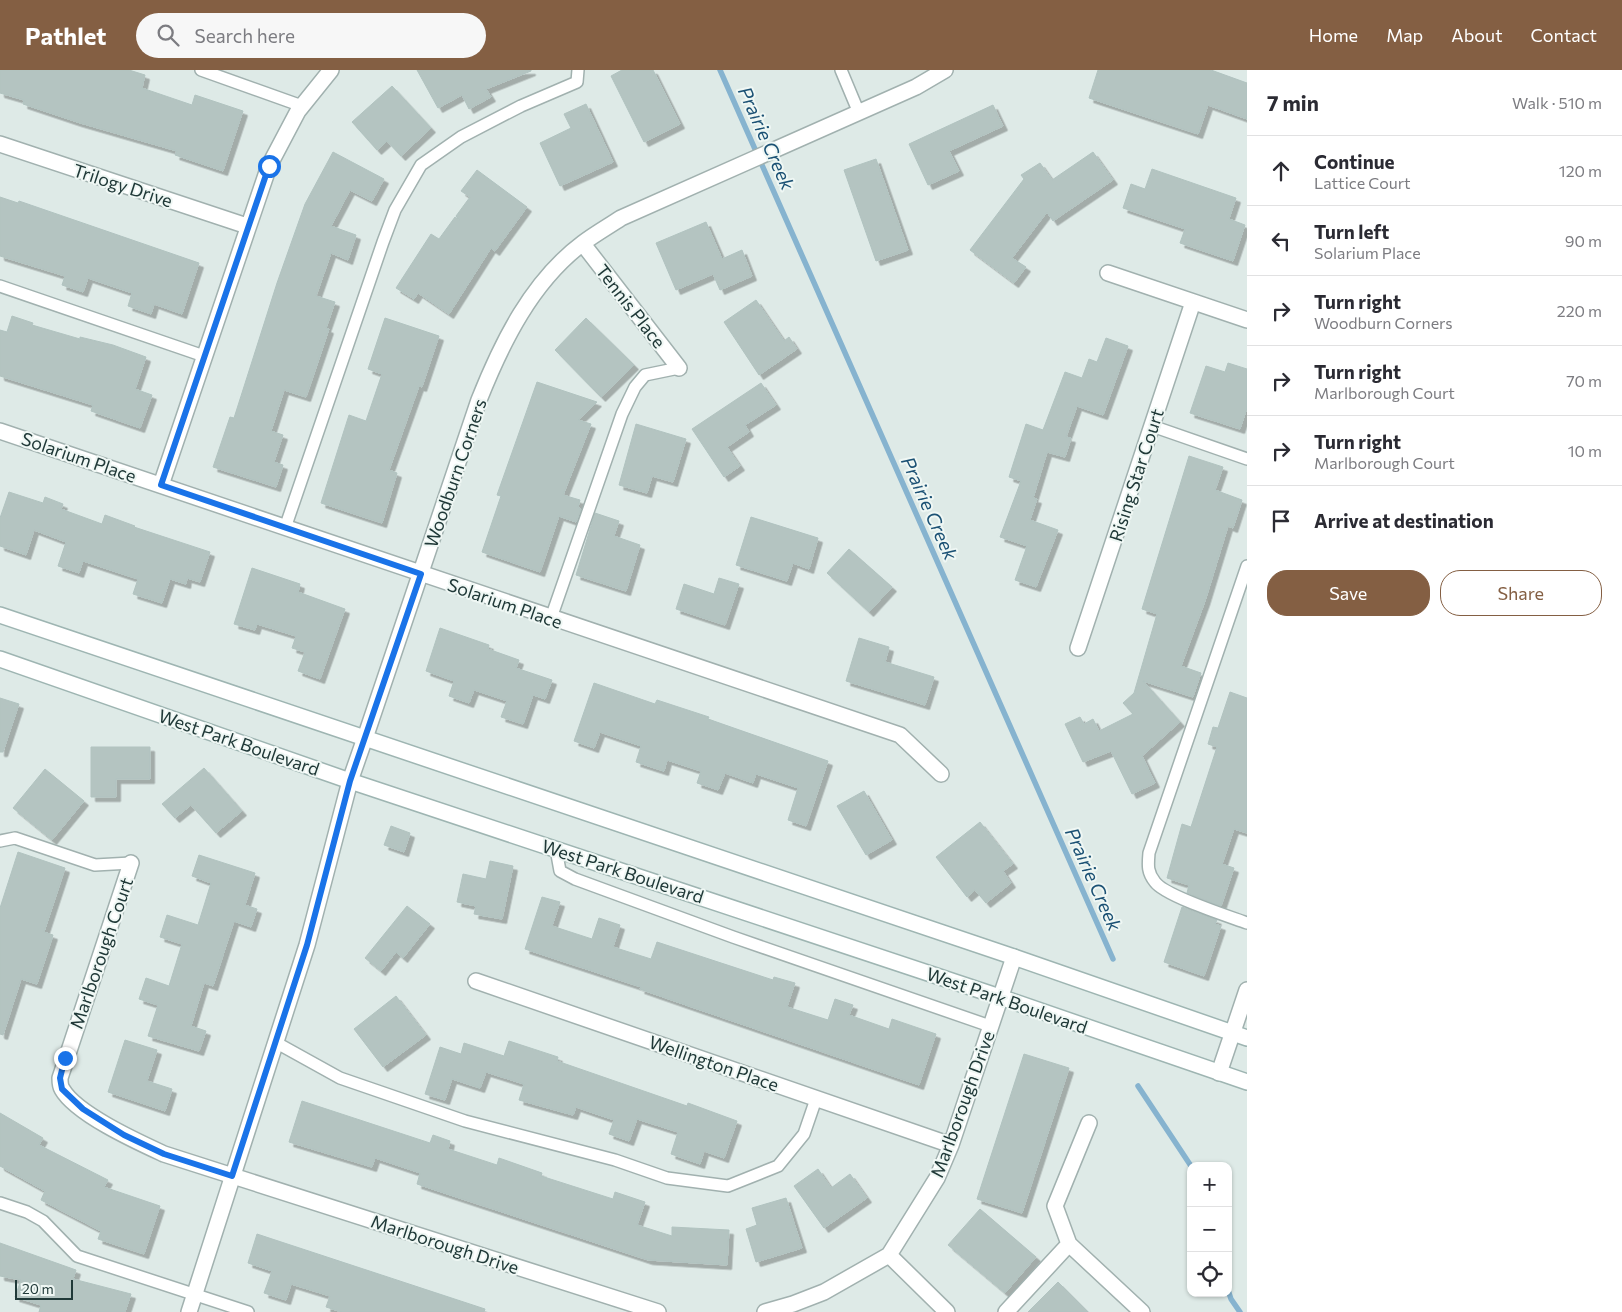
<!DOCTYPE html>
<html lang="en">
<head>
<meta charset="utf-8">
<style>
  body { margin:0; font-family:Commissioner,sans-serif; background:#f7f7f7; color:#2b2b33 }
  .controls { position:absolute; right:15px; bottom:15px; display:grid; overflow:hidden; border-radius:10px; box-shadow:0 1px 4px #0004 }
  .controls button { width:45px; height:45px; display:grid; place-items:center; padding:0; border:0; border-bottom:1px solid #e1e1e2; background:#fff; color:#2b2b33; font:25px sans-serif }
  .scale { position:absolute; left:15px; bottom:12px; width:58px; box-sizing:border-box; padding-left:5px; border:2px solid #203938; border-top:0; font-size:14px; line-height:18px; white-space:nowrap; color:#203938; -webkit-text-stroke:4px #eff7f4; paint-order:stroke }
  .stop { position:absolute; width:15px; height:15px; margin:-11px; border:4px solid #1a73e8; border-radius:50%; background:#fff }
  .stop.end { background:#1a73e8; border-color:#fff; box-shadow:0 1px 5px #0008 }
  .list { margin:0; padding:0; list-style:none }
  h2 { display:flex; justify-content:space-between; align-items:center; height:65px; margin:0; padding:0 20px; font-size:21px }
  h2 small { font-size:16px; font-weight:400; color:#7c7c81 }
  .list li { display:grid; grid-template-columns:32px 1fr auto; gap:15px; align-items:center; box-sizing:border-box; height:70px; padding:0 20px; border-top:1px solid #e1e1e2 }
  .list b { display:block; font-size:19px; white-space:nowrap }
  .list p { margin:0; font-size:16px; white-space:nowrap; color:#7c7c81 }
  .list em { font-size:16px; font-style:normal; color:#7c7c81 }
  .actions { display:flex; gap:10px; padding:15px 20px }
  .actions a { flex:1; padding:11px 0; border:1px solid #845f43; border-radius:20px; text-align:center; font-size:18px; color:#845f43 }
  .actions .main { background:#845f43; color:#fff }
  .icon { flex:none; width:28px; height:28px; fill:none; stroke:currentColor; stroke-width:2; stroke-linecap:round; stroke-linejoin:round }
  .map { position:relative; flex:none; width:1247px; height:1242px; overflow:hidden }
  header { display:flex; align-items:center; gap:30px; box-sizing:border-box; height:70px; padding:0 25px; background:#845f43; color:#fff }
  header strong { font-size:24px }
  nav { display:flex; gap:28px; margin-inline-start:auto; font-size:18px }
  .search { width:350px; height:45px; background:#f7f7f7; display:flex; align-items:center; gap:12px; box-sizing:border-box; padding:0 18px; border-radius:28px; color:#7c7c81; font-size:19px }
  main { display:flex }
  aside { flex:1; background:#fff }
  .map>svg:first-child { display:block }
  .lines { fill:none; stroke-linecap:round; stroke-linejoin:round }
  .stream { stroke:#86b3cf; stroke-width:5.5 }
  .building { fill:#b4c4c1; stroke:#b1c3c0; filter:url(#shadow) }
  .service-casing { stroke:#a1b1af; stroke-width:14 }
  .minor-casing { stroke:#a1b1af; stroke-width:18 }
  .tertiary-casing { stroke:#a1b1af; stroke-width:18 }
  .secondary-casing { stroke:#9eb5b2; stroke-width:18 }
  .service { stroke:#fff; stroke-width:11 }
  .minor { stroke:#fff; stroke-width:15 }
  .tertiary { stroke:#fff; stroke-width:15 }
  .secondary { stroke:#fff; stroke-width:15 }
  .route { stroke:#1a73e8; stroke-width:6 }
  .labels { text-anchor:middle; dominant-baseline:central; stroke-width:4; stroke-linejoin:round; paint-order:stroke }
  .street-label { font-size:18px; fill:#203938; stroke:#eff7f4 }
  .water-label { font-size:19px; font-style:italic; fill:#1b5174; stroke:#eff7f4 }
</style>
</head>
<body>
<header>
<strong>Pathlet</strong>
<div class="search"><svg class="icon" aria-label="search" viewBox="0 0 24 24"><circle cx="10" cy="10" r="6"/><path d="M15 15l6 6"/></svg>Search here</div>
<nav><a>Home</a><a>Map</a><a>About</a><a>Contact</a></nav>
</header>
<main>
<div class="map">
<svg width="1247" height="1242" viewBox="0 0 1247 1242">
  <defs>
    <filter id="shadow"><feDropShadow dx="4.5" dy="4.5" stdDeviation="0" flood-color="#0004"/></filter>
  </defs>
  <rect width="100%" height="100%" fill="#deeae7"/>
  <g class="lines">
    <path class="stream" d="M 720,0 L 1113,889
      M 1138,1016 L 1191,1096
      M 1228,1220 L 1231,1229 L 1240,1242"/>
  </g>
  <path class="building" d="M 0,0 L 129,0 L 145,5 L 142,18 L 192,35 L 195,25 L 243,41 L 223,101 L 175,85 L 177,81 L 77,52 L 23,34 L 24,30 L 0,23 Z
    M 417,0 L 531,0 L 531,1 L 486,19 L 491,27 L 469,39 L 462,25 L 438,38 Z
    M 622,0 L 653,0 L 680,54 L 644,72 L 611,6 Z
    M 1098,0 L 1211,0 L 1247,13 L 1247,49 L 1208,35 L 1198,64 L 1089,28 Z
    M 392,16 L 431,58 L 401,86 L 387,71 L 377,80 L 352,52 Z
    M 586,34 L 613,92 L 560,116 L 540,73 L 571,58 L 564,44 Z
    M 993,35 L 1003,56 L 949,81 L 959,101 L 928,115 L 909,74 Z
    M 333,82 L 384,109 L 372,131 L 350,120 L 331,156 L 356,165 L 348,190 L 331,183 L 316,226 L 335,232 L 326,258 L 329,259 L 306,327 L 284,320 L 271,361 L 283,365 L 274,392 L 283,395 L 276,417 L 213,397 L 230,347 L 234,348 L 277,213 L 305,134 Z
    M 1093,82 L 1113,110 L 1053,151 L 1047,142 L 1012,188 L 1026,197 L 1014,213 L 970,180 L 1024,109 L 1021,105 L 1040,93 L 1052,110 Z
    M 876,89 L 908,180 L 876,191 L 844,100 Z
    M 1152,99 L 1236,128 L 1229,149 L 1245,155 L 1233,191 L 1180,173 L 1185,159 L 1123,138 L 1131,114 L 1145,119 Z
    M 477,100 L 527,137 L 495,181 L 491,178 L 449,244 L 418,223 L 414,229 L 396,218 L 431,164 L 439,169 L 455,147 L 460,150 L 456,146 L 470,127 L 461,121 Z
    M 0,127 L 18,133 L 19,131 L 199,193 L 182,244 L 154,234 L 151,244 L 128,236 L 132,223 L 88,208 L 83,222 L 62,215 L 65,206 L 0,186 Z
    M 706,152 L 722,189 L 742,180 L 752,206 L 720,220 L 713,204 L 676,220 L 656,173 Z
    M 756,230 L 784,271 L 789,267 L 797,279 L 759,305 L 724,252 Z
    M 12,246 L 33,253 L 32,255 L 80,269 L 80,267 L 113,275 L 146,287 L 135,319 L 152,325 L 140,358 L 91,341 L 93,335 L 0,306 L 0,260 L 7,262 Z
    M 385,248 L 439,266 L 422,317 L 419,316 L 389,400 L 397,403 L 382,453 L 321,433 L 349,345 L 366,351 L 382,304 L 368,299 Z
    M 586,248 L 634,295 L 601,327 L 555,280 Z
    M 1106,268 L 1128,276 L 1103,345 L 1077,336 L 1066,367 L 1071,368 L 1065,387 L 1047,382 L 1033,428 L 1037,429 L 1030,450 L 1058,460 L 1036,517 L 1015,510 L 1027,476 L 1000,467 L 1021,411 L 1009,407 L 1026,354 L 1043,360 L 1065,302 L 1082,308 L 1089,289 L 1097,292 Z
    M 1228,293 L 1247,299 L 1247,338 L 1240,359 L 1190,343 L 1206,296 L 1225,302 Z
    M 537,312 L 597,332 L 578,350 L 591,354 L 563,425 L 580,430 L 578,437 L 581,439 L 576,452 L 559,446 L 540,502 L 482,482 L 501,426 L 497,425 Z
    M 761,313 L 776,335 L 745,355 L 749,362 L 727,377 L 740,396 L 724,407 L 692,359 Z
    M 636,354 L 686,369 L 673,412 L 652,406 L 647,423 L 619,415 Z
    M 1189,386 L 1223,397 L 1215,420 L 1242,430 L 1233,458 L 1228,456 L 1205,531 L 1181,596 L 1201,603 L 1193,627 L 1143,611 L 1180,652 L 1142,686 L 1155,713 L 1132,724 L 1111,681 L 1083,692 L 1065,654 L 1080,647 L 1084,654 L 1093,649 L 1099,661 L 1133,644 L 1123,633 L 1134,623 L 1157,544 L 1142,539 Z
    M 9,422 L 43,433 L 45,427 L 63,434 L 61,439 L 102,454 L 105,445 L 135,456 L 134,457 L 210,482 L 200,512 L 187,508 L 186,514 L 170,509 L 162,533 L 133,524 L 138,509 L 83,491 L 79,503 L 58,496 L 66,472 L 34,460 L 26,485 L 0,476 L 0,448 Z
    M 595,443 L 619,451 L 614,466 L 640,475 L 626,521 L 576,505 Z
    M 751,447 L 818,468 L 809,499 L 793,493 L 787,511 L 736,495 Z
    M 849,479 L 892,517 L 869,542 L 827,503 Z
    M 252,498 L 300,514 L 298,522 L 345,539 L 320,609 L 298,601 L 305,582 L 292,578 L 296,566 L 257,554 L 255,560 L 234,554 Z
    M 719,508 L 739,514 L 725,555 L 676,539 L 684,514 L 714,524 Z
    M 440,558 L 489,575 L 488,579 L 519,590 L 516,598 L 552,610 L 545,629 L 533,625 L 523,654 L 501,647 L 507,631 L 474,620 L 469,633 L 449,626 L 454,611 L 426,601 Z
    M 859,568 L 889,577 L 885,592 L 934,607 L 925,635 L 846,611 Z
    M 594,613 L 655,634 L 657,630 L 709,647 L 708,649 L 828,691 L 806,756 L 788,750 L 798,718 L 756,704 L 753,713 L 725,703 L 718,720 L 697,713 L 701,701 L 667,690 L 664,701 L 636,692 L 641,676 L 600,662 L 594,678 L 574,671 Z
    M 1230,622 L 1247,628 L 1247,763 L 1234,759 L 1222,794 L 1234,798 L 1221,836 L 1187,823 L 1189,815 L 1167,808 L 1182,754 L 1191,757 L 1217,677 L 1208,674 L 1213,657 L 1218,658 Z
    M 0,628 L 19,634 L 3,682 L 0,682 Z
    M 91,677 L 150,677 L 150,709 L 116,709 L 116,727 L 91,727 Z
    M 204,698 L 242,741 L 216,763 L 191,735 L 175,748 L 162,734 Z
    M 45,699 L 84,731 L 52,770 L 13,738 Z
    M 864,721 L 892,770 L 866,785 L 837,736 Z
    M 980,752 L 1013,794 L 1003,801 L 1011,813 L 986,833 L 975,820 L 967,827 L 936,787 Z
    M 391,756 L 410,763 L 404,782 L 384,775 Z
    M 18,782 L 65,798 L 44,862 L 53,865 L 37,914 L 21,909 L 3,965 L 0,964 L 0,838 Z
    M 199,785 L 255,803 L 245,835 L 257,839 L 251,857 L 234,851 L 213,916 L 204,913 L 191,956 L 206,961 L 199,981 L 148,966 L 158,935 L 139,929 L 146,908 L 169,916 L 182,874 L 160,867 L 167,845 L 198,855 L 211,813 L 192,806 Z
    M 490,791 L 513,796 L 502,849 L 474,844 L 476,836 L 457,832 L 463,804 L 486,809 Z
    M 542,827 L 560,832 L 552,856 L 592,869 L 599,848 L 620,855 L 613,877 L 651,889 L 657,872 L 773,910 L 774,907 L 795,913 L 787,937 L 828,950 L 835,929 L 853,935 L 849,945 L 889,959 L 892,949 L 936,964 L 919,1015 L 686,935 L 640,919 L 641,917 L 525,879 Z
    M 407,836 L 430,854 L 403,888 L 396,882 L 381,901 L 365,888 Z
    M 1182,837 L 1217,850 L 1215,854 L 1221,856 L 1204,906 L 1164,892 Z
    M 396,926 L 426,965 L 383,997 L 354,959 Z
    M 125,970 L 157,980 L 147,1011 L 172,1019 L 165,1041 L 108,1022 Z
    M 509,971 L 558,987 L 557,991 L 687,1036 L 688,1033 L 737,1051 L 724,1088 L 704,1081 L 700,1094 L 671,1084 L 678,1062 L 637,1049 L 629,1071 L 609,1064 L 614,1050 L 576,1037 L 573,1045 L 519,1030 L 524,1014 L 486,1002 L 480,1018 L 452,1009 L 445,1030 L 425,1024 L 440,977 L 461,984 L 464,973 L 504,986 Z
    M 1024,984 L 1069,998 L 1022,1143 L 977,1129 Z
    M 302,1031 L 430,1073 L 433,1065 L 450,1071 L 448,1079 L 497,1095 L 499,1088 L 542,1103 L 541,1106 L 613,1129 L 615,1122 L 645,1132 L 637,1155 L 672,1166 L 672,1157 L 729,1160 L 727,1195 L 648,1190 L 417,1114 L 420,1103 L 375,1088 L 372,1097 L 289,1072 Z
    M 0,1043 L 43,1068 L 39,1075 L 108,1110 L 104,1117 L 160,1136 L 144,1184 L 98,1169 L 101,1161 L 41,1130 L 45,1121 L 0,1096 Z
    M 818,1099 L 831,1118 L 850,1104 L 867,1128 L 824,1158 L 794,1116 Z
    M 786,1128 L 802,1178 L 756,1192 L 746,1159 L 757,1155 L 752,1138 Z
    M 980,1139 L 1036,1187 L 1005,1223 L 948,1175 Z
    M 257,1164 L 485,1239 L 484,1242 L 342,1242 L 326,1237 L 330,1226 L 291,1214 L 286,1230 L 264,1223 L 272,1201 L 248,1193 Z
    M 0,1173 L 76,1200 L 73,1209 L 131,1224 L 125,1242 L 39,1242 L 41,1235 L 15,1227 L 21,1210 L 0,1206 Z
    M 1058,1212 L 1088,1242 L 1028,1242 Z"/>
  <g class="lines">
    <g class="service-casing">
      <path id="service" d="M 201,0 L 302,36
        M 841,0 L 859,43
        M 0,216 L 204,286
        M 1152,356 L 1247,389
        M 285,458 L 383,172 L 395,140 L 421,95 L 461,67 L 521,36 L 577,12 L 578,0
        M 1247,496 L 1149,783 C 1148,795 1147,802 1155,812 C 1165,826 1228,846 1247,853
        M 551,548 L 622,344 L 635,317 L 645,305 L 679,298
        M 0,771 L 15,768 L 95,795 L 131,793
        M 556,779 L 560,801 L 575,809 L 733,867 L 990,956
        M 275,972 L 340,1008 L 465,1051 L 615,1090 L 667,1108 L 728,1116 L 778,1096 L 804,1064 L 816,1029
        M 0,1133 L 27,1142 L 43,1151 L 77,1186 L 248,1242"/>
    </g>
    <g class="minor-casing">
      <path id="minor" d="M 0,74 L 247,156
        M 583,174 L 679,298
        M 1108,203 L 1247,250
        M 0,361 L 900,665 L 941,704
        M 161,415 L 269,96 L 298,41 L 331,0
        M 1078,578 L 1193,232
        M 365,668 L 479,330 C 502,272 532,211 583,173 C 595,164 609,156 621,148 L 916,17 L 945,0
        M 131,793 L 60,1008 C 60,1011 60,1016 62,1019 C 76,1044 138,1072 164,1084 L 658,1242
        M 476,911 L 951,1075
        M 1219,1003 L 1247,920
        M 1089,1053 L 1055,1136 L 1069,1174 L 1142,1242
        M 889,1185 L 947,1242
        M 765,1242 L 793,1234 L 824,1222 L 889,1185 L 937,1108 L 951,1075 L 1014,887
        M 1006,1242 L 1069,1174"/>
    </g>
    <g class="tertiary-casing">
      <path id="tertiary" d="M 189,1242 L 307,875 L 350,711 L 365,668"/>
    </g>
    <g class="secondary-casing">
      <path id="secondary" d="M 0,545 L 1014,887 L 1247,968
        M 0,589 L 350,711 L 1000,927 L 1247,1012"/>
    </g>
    <use href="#service" class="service"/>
    <use href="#minor" class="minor"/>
    <use href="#tertiary" class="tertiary"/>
    <use href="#secondary" class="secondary"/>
  </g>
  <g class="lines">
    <path class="route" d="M 65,988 L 60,1008 L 62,1019 L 83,1039 L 124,1065 L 164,1084 L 232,1106 L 307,875 L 350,711 L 421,504 L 161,415 L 269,96"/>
  </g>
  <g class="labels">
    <g class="street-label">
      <text transform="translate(123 115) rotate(18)">Trilogy Drive</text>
      <text transform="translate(631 236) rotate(52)">Tennis Place</text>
      <text transform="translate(79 387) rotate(19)">Solarium Place</text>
      <text transform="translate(455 403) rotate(-71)">Woodburn Corners</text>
      <text transform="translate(1136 405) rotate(-72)">Rising Star Court</text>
      <text transform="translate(505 533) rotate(19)">Solarium Place</text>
      <text transform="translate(239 672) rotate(19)">West Park Boulevard</text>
      <text transform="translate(623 801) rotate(18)">West Park Boulevard</text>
      <text transform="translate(101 883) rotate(-71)">Marlborough Court</text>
      <text transform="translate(1007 930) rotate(19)">West Park Boulevard</text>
      <text transform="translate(714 993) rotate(19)">Wellington Place</text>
      <text transform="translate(962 1034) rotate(-70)">Marlborough Drive</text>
      <text transform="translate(445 1174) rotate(18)">Marlborough Drive</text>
    </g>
    <g class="water-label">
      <text transform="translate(767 68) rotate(66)">Prairie Creek</text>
      <text transform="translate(930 438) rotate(66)">Prairie Creek</text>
      <text transform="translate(1094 809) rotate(66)">Prairie Creek</text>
    </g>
  </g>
</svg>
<div class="controls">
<button>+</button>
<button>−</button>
<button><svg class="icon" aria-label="locate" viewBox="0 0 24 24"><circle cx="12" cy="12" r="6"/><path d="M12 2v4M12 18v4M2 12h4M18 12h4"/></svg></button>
</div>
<div class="scale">20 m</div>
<div class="stop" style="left:269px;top:96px"></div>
<div class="stop end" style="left:65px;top:988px"></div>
</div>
<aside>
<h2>7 min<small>Walk · 510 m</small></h2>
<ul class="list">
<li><svg class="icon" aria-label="ahead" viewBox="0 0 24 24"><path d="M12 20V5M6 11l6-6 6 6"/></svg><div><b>Continue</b><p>Lattice Court</p></div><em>120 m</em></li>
<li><svg class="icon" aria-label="left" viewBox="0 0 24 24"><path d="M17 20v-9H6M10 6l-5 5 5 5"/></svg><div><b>Turn left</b><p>Solarium Place</p></div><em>90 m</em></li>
<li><svg class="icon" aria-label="right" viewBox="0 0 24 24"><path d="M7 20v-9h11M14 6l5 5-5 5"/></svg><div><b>Turn right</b><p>Woodburn Corners</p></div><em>220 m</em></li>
<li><svg class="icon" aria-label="right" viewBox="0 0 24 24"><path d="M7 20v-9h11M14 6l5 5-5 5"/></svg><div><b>Turn right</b><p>Marlborough Court</p></div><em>70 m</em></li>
<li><svg class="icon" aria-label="right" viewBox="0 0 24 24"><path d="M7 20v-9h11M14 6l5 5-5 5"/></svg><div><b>Turn right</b><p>Marlborough Court</p></div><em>10 m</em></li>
<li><svg class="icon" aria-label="arrive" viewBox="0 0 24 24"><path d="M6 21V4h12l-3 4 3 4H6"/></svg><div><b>Arrive at destination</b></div></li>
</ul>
<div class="actions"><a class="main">Save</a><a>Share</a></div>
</aside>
</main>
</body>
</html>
